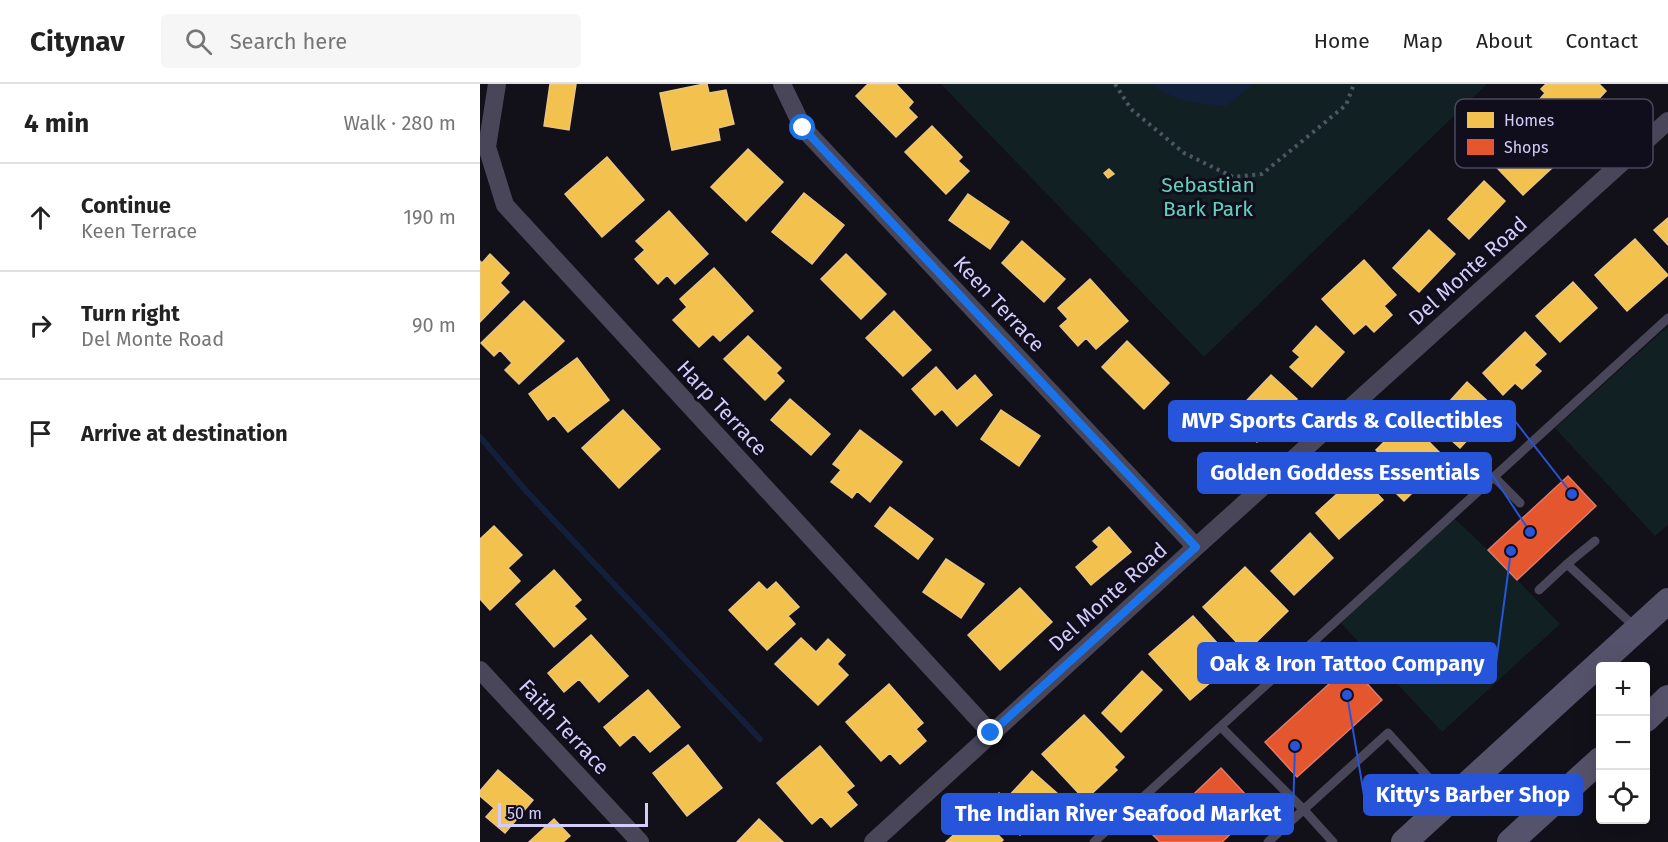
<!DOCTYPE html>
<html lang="en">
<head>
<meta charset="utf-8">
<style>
  body { margin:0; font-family:"Fira Sans",sans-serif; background:#f6f6f6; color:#222 }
  .controls { position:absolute; right:18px; bottom:18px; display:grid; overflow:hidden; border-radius:6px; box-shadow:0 6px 24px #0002 }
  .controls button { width:54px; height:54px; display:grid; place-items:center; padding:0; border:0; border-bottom:2px solid #e0e0e0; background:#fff; color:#222; font:30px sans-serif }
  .scale { position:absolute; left:18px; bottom:15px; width:150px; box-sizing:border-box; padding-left:6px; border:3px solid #d4cdfa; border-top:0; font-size:16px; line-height:21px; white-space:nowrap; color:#d4cdfa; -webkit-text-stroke:4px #100d1c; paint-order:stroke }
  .stop { position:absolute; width:18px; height:18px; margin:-14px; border:4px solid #1a73e8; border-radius:50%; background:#fff }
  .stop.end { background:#1a73e8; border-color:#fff; box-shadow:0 2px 6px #0008 }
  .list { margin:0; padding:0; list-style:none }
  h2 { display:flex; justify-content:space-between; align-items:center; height:78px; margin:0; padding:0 24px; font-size:26px }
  h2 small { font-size:20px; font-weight:400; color:#767676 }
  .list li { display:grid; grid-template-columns:39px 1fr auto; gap:18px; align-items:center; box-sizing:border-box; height:108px; padding:0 24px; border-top:2px solid #e0e0e0 }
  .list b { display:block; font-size:22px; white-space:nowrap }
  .list p { margin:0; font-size:20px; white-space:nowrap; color:#767676 }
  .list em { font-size:20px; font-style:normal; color:#767676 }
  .icon { flex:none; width:33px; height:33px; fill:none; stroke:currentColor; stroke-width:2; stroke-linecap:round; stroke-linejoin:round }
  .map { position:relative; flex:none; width:1188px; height:758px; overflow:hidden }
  header { display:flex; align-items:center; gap:36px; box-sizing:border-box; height:84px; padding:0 30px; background:#fff; border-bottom:2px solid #e0e0e0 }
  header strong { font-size:28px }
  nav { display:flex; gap:33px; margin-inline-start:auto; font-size:21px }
  .search { width:420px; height:54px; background:#f6f6f6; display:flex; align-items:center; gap:15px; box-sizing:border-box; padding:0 21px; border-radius:6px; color:#767676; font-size:22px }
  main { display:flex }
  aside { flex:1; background:#fff }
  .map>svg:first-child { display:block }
  .green { fill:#112123 }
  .water { fill:#12203c }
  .homes { fill:#f2c14e; stroke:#e9c582; stroke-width:1.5 }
  .shops { fill:#e4572e; stroke:#df7a6b; stroke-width:1.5 }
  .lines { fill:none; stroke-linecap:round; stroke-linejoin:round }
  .stream { stroke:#12203c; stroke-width:6 }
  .path { stroke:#4c5762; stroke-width:4; stroke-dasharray:3 4.5; stroke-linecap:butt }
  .service { stroke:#484658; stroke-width:9 }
  .minor { stroke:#484658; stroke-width:18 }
  .secondary { stroke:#55526b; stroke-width:26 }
  .route { stroke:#1a73e8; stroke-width:8 }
  .labels { text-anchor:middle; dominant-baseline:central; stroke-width:6; stroke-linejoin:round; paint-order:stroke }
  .park-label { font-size:21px; fill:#61d1bb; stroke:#100d1c }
  .street-label { font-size:21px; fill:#d4cdfa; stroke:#100d1c }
  .key { fill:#100d1c; stroke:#4b475f; stroke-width:1.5 }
  .key-label { font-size:16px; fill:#d4cdfa }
  .leader { fill:none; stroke:#2654da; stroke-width:2 }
  .callout-dot { fill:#2654da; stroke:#100d1c; stroke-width:2 }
  .callout { fill:#2654da; stroke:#2654da; stroke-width:2 }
  .callout-label { font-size:22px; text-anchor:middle; font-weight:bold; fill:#fff }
</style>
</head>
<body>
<header>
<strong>Citynav</strong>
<div class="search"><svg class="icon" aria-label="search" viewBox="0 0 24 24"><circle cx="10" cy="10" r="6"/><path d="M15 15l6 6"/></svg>Search here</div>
<nav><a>Home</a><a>Map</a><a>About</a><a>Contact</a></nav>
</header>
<main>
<aside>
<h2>4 min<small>Walk · 280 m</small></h2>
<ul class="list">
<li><svg class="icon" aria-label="ahead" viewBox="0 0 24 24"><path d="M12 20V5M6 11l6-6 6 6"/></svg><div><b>Continue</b><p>Keen Terrace</p></div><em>190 m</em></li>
<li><svg class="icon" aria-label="right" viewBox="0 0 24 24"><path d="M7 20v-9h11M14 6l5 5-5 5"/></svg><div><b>Turn right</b><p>Del Monte Road</p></div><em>90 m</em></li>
<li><svg class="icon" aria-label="arrive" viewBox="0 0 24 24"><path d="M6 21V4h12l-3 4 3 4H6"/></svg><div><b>Arrive at destination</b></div></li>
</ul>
</aside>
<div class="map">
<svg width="1188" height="758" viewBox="0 0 1188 758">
  <rect width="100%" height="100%" fill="#121018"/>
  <path class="green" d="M 461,0 L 1007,0 L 724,273 Z
    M 1188,242 L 1188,441 L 1175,452 L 1075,344 Z
    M 974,434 L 1008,466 L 1080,540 L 962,648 L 861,539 Z"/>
  <path class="water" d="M 670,0 L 773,0 L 746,22 C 714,19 697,18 670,0 Z"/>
  <path class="homes" d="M 70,0 L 96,0 L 89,46 L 64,42 Z
    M 224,0 L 227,0 L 229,9 L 246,6 L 254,40 L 238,44 L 240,56 L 192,66 L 180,9 Z
    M 388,0 L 416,0 L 433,18 L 428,24 L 437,33 L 416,53 L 376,12 Z
    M 1066,0 L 1119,0 L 1126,7 L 1114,20 L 1119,24 L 1102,42 L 1094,36 L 1084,47 L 1055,21 L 1065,9 L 1061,5 Z
    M 1046,29 L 1086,71 L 1043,111 L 1000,66 L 1030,37 L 1034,40 Z
    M 452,42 L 482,73 L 478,77 L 489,87 L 466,110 L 425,68 Z
    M 268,65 L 303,98 L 266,137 L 231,103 Z
    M 127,73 L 164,116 L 122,153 L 85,110 Z
    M 629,85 L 634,90 L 628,94 L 624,89 Z
    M 1004,97 L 1025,117 L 989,155 L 968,135 Z
    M 324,109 L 364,141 L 332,180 L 292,148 Z
    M 488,110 L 529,138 L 510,165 L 469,136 Z
    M 189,127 L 228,170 L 195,200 L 187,191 L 178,200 L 155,175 L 165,166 L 156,157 Z
    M 1188,134 L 1188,161 L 1174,146 Z
    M 949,146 L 975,170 L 939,208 L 913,184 Z
    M 1155,155 L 1188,191 L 1147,227 L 1115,191 Z
    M 542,157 L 585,195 L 564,218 L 522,179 Z
    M 10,170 L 29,189 L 20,199 L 29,208 L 0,238 L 0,177 L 2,179 Z
    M 366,170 L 406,210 L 381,235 L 341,195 Z
    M 884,176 L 916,211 L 904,222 L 912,231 L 894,248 L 886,240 L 874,250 L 842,215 Z
    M 234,184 L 273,227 L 240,257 L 233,250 L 219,263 L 193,236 L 207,223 L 200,215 Z
    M 610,195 L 648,237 L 616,265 L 606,254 L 598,262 L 580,242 L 588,235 L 578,224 Z
    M 1093,198 L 1117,224 L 1080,258 L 1056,232 Z
    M 44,217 L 84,257 L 39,300 L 25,286 L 32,279 L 20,266 L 14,272 L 1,259 Z
    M 414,227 L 451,266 L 423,292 L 386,254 Z
    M 836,242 L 864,268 L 832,303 L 810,283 L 820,273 L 813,267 Z
    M 1045,248 L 1066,270 L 1054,281 L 1061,287 L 1042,305 L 1035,299 L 1023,311 L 1003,289 Z
    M 268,252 L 301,284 L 296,289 L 304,297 L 285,316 L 244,275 Z
    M 647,257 L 689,299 L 664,325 L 622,283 Z
    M 97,274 L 129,316 L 88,348 L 74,331 L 68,336 L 49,310 Z
    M 456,283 L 477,307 L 495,291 L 512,311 L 477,342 L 462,325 L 455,331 L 432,305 Z
    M 791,291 L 817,315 L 777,358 L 751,333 Z
    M 987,298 L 1016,325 L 980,364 L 951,338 Z
    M 310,315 L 350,350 L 331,371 L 291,336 Z
    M 143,326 L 180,365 L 139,404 L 102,364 Z
    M 521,326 L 560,352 L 539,382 L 501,355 Z
    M 936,345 L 966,375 L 924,417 L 897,390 L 909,379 L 896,366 L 916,346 L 925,356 Z
    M 380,346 L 422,378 L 390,418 L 377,407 L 372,414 L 351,398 L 361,386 L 353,380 Z
    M 879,390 L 903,416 L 859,455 L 836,429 Z
    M 410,423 L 453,455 L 438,475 L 395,442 Z
    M 14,442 L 42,471 L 28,484 L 40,497 L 10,526 L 0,515 L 0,455 Z
    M 629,443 L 651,468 L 611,501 L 596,483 L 619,463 L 613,457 Z
    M 830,449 L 853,474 L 814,511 L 791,487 Z
    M 466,475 L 504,500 L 481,534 L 443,508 Z
    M 765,483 L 808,527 L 766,568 L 723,523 Z
    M 74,486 L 101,516 L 94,522 L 106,535 L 74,563 L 36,520 Z
    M 279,498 L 287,506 L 296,498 L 319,523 L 308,532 L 315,540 L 287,566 L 249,526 Z
    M 540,504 L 572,538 L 520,586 L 488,551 Z
    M 713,532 L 754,578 L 710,616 L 669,570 Z
    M 111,551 L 148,592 L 119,618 L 99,595 L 84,608 L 68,589 Z
    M 321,554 L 336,568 L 348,555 L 365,571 L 357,580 L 368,591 L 338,621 L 295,580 Z
    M 662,587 L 682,606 L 641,648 L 622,629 Z
    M 409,600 L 443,639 L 436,645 L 446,657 L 420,680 L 410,669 L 401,677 L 366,638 Z
    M 168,606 L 200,643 L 170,668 L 154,650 L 140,662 L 124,643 Z
    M 604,631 L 644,673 L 634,683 L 637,686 L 605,716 L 562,670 Z
    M 208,661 L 242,704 L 207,732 L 173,689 Z
    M 340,662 L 374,702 L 366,708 L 377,721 L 351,743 L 341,732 L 332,740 L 297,699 Z
    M 18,686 L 53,716 L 25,749 L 6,733 L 14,724 L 0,712 L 0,707 Z
    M 552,687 L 578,710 L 540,751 L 508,721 L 519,709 L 526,715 Z
    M 497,729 L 523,756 L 521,758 L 466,758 Z
    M 74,735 L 90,752 L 83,758 L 49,758 Z
    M 279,735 L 303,758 L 257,758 Z"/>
  <path class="shops" d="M 1088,392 L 1116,422 L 1037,496 L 1008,466 Z
    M 870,581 L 902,616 L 817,693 L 785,658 Z
    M 741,684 L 778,724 L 742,758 L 680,758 L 672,750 Z"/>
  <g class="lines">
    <path class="stream" d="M 0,353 L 48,409 L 280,655"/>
    <path class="path" d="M 635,0 L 651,25 L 704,69 L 753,93 L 782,90 L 866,21 L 874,0"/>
    <path class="service" d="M 1014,393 L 1040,419
      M 1115,457 L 1087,480 L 1155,543
      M 1059,506 L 1087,480
      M 741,643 L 824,726 L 853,758
      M 614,758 L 1188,234
      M 788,758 L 908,649 L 968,715"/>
    <path class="minor" d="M 17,0 L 7,63 L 25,121 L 511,649
      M 302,0 L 323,44 L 716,463
      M 0,586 L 160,758
      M 393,758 L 716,463 L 1188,37"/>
    <path class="secondary" d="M 1166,635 L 1188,614
      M 924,758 L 1188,517
      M 1030,758 L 1120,676"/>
  </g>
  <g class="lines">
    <path class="route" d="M 323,44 L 716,463 L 511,649"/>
  </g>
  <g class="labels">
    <g class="park-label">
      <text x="728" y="101">Sebastian<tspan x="728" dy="24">Bark Park</tspan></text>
    </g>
    <g class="street-label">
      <text transform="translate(988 187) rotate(-42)">Del Monte Road</text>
      <text transform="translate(519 220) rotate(47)">Keen Terrace</text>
      <text transform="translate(242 324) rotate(47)">Harp Terrace</text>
      <text transform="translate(628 513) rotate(-42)">Del Monte Road</text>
      <text transform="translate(84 643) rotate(47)">Faith Terrace</text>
    </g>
  </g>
  <rect x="975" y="15" width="198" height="69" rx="9" class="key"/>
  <rect x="987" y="28" width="27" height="16" fill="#f2c14e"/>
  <rect x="987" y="55" width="27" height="16" fill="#e4572e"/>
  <g class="key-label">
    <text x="1024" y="42">Homes</text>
    <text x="1024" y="69">Shops</text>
  </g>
  <path class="leader" d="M1092 410L1035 337M1050 448L1011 389M1031 467L1016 579M867 611L884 711M815 662L813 730"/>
  <g class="callout-dot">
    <circle cx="1092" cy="410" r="6"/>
    <circle cx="1050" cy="448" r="6"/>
    <circle cx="1031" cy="467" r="6"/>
    <circle cx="867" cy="611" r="6"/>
    <circle cx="815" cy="662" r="6"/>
  </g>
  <g class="callout">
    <rect x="689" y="317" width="346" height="40" rx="6"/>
    <rect x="718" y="369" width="293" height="40" rx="6"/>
    <rect x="718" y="559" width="298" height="40" rx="6"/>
    <rect x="884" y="691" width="218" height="40" rx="6"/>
    <rect x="462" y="710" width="351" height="40" rx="6"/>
  </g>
  <g class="callout-label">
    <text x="862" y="344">MVP Sports Cards &amp; Collectibles</text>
    <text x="865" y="396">Golden Goddess Essentials</text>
    <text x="867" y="587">Oak &amp; Iron Tattoo Company</text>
    <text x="993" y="718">Kitty's Barber Shop</text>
    <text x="638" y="737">The Indian River Seafood Market</text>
  </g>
</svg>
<div class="controls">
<button>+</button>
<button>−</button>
<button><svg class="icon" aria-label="locate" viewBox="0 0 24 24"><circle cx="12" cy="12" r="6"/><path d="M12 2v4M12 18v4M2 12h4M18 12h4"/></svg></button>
</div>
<div class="scale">50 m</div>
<div class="stop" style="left:323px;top:44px"></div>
<div class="stop end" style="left:511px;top:649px"></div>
</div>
</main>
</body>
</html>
